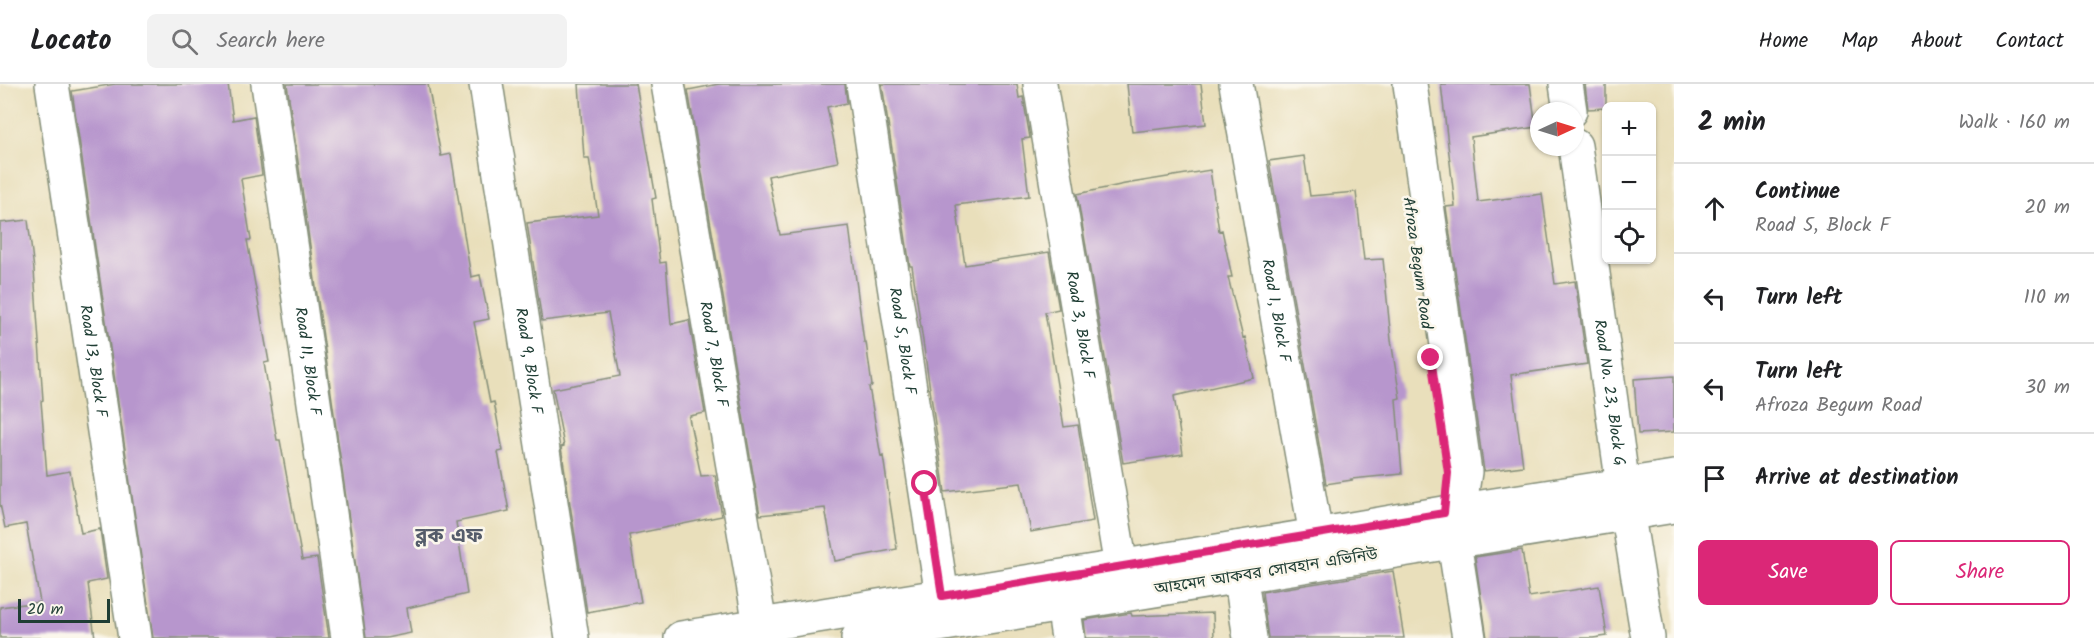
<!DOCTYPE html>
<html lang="en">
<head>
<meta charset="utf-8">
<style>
  body { margin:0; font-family:Kalam,"Noto Sans Bengali",sans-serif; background:#f2f2f2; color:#202124 }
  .controls { position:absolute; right:18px; top:18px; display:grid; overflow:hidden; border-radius:9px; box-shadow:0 2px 4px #0004 }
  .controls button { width:54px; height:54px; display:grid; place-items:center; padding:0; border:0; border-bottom:2px solid #e0e0e0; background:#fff; color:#202124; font:30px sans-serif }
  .compass { position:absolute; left:1530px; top:18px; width:54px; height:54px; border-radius:50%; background:#fff; box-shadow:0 2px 4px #0004; rotate:86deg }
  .scale { position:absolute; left:18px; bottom:15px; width:92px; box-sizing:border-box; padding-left:6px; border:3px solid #1f3d34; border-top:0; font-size:16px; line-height:21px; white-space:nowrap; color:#1f3d34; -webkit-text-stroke:4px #fbf7ec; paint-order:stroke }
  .stop { position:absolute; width:18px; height:18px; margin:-14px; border:4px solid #db2777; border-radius:50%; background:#fff }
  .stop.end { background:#db2777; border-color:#fff; box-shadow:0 2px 6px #0008 }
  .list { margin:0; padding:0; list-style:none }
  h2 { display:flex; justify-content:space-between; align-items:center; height:78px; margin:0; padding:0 24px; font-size:26px }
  h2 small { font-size:20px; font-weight:400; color:#757577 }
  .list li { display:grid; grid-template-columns:39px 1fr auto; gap:18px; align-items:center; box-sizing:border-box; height:90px; padding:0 24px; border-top:2px solid #e0e0e0 }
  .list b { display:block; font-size:22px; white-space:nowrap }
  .list p { margin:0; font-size:20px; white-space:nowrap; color:#757577 }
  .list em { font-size:20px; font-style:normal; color:#757577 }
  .actions { display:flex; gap:12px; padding:18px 24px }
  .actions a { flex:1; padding:14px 0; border:2px solid #db2777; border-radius:9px; text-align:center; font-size:21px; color:#db2777 }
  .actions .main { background:#db2777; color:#fff }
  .icon { flex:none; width:33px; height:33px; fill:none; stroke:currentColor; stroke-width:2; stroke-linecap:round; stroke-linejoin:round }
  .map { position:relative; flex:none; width:1674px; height:554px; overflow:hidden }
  header { display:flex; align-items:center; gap:36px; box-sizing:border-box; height:84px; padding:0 30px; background:#fff; border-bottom:2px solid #e0e0e0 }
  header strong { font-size:28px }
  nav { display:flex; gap:33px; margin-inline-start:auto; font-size:21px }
  .search { width:420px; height:54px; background:#f2f2f2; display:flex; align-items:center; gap:15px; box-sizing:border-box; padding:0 21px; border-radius:9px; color:#757577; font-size:22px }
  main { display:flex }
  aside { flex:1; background:#fff }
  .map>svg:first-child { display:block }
  .building { fill:#b796cd }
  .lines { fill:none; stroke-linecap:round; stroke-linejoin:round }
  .minor-casing { stroke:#848e78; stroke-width:36 }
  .tertiary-casing { stroke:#848e78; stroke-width:36 }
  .minor { stroke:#fff; stroke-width:33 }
  .tertiary { stroke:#fff; stroke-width:33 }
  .route { stroke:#db2777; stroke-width:8 }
  .labels { text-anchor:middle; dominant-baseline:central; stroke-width:5; stroke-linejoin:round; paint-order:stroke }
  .street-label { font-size:16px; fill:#1f3d34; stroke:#fbf7ec }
  .quarter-label { font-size:20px; font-weight:bold; fill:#545c6a; stroke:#fbf7ec }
</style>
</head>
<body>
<header>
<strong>Locato</strong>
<div class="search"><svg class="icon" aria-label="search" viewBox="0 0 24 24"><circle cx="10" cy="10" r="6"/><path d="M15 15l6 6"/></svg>Search here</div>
<nav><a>Home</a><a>Map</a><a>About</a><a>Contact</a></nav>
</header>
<main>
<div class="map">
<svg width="1674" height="554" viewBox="0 0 1674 554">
  <rect width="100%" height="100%" fill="#fbf7ec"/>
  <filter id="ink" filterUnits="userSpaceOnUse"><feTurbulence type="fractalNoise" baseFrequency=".0167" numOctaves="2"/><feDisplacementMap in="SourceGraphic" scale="12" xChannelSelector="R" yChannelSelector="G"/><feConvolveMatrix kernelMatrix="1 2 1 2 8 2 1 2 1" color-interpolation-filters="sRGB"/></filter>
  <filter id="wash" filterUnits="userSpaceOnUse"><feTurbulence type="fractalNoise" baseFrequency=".008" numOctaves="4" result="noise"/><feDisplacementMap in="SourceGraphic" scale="24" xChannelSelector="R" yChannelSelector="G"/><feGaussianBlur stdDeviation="1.35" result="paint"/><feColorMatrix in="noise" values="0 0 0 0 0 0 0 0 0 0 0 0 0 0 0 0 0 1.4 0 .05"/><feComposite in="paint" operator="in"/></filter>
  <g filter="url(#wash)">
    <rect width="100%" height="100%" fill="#e9dfbb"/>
    <g id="blocks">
      <path class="building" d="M 115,0 L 228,0 L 233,36 L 254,32 L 262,91 L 241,95 L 251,156 L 247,156 L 269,278 L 264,279 L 277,356 L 280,356 L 302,476 L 317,474 L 329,554 L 153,554 L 72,7 Z
        M 287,0 L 428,0 L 441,72 L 451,70 L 471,193 L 480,191 L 489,235 L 474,238 L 490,319 L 494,318 L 503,367 L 498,368 L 509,427 L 456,438 L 467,510 L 407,524 L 411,549 L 386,554 L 366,554 Z
        M 579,0 L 636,0 L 656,114 L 652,115 L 660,179 L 666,178 L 671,240 L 689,236 L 705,329 L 690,332 L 689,334 L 701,392 L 715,391 L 722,432 L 629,451 L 641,518 L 587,528 L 561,363 L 564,362 L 553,305 L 620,292 L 608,229 L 542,237 L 527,139 L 598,131 L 589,74 L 584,74 Z
        M 719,0 L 845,0 L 847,19 L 827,23 L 838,78 L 768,92 L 780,151 L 849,142 L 864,258 L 866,258 L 872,302 L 869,303 L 881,373 L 883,372 L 897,465 L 835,477 L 825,424 L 760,431 L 688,6 Z
        M 882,0 L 1017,0 L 1019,14 L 1023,13 L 1030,54 L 1022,55 L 1029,112 L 956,121 L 965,181 L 1049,168 L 1059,225 L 1045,228 L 1064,343 L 1078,341 L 1093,437 L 1031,448 L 1021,399 L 945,408 L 912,182 L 910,182 Z
        M 1127,0 L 1201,0 L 1206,40 L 1132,48 Z
        M 1441,0 L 1530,0 L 1536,43 L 1471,53 L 1478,118 L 1542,110 L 1555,200 L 1575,197 L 1587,280 L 1511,291 L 1523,382 L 1484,387 L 1446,123 L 1455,122 Z
        M 1585,0 L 1606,0 L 1606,24 L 1588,25 Z
        M 1304,72 L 1310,112 L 1356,108 L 1364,176 L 1383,175 L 1391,256 L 1400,314 L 1396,315 L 1402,390 L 1351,395 L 1352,396 L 1326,400 L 1269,77 Z
        M 1210,86 L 1219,147 L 1222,146 L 1232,193 L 1228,193 L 1243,254 L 1245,253 L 1254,294 L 1174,312 L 1183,370 L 1123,379 L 1077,110 L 1125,100 Z
        M 28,136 L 34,186 L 43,316 L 41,317 L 47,391 L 70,387 L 81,449 L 100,445 L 107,495 L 88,499 L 95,554 L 0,554 L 0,523 L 40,518 L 26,440 L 5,444 L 0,420 L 0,139 Z
        M 1674,292 L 1674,348 L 1638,350 L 1634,295 Z
        M 1522,466 L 1529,513 L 1599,502 L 1607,552 L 1593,554 L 1487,554 L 1475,473 Z
        M 1393,487 L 1404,554 L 1268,554 L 1262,508 Z
        M 1131,529 L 1132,532 L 1213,529 L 1214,554 L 1086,554 L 1084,536 Z"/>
    </g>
  </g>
  <g filter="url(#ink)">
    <use href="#blocks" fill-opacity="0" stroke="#848e78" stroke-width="1.5"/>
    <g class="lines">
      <g class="minor-casing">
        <g id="minor">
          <path id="s1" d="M 52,0 L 135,554"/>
          <path id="s2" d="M 268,0 L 348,554"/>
          <path id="s3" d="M 486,0 L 572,554"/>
          <path id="s4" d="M 668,0 L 760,541"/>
          <path id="s5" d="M 863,0 L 942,512"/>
          <path id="s6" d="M 1040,0 L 1121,483"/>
          <path id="s7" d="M 1236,0 L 1316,451"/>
          <path d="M 1566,0 L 1570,27"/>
          <path id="s8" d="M 1575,62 L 1623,402 L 1648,554"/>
          <path d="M 1236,464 L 1250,554"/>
          <path d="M 1059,493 L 1068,554"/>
        </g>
      </g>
      <g class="tertiary-casing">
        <path id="tertiary" d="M 1410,0 L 1465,388 L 1454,458 L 1469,554
          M 681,554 L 1316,451 L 1444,429 L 1674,393
          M 858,554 L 1674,422"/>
      </g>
      <use href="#minor" class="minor"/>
      <use href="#tertiary" class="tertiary"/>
    </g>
  </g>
  <g class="lines" filter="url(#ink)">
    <path class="route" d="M 925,400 L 942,512 L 1444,429 L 1448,389 L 1431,274"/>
  </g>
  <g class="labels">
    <g class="street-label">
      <text transform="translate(1417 179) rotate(82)">Afroza Begum Road</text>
      <text stroke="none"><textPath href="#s7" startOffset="230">Road 1, Block F</textPath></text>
      <text stroke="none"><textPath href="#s6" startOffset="244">Road 3, Block F</textPath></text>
      <text stroke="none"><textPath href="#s5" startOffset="260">Road 5, Block F</textPath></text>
      <text stroke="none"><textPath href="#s4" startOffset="274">Road 7, Block F</textPath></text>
      <text stroke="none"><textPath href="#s1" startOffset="280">Road 13, Block F</textPath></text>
      <text stroke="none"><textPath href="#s2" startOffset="280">Road 11, Block F</textPath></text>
      <text stroke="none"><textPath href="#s3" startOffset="280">Road 9, Block F</textPath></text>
      <text stroke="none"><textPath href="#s8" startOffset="249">Road No. 23, Block G</textPath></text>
      <text transform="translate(1266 488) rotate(-9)">আহমেদ আকবর সোবহান এভিনিউ</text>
    </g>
    <g class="quarter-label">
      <text x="449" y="453">ব্লক এফ</text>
    </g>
  </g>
</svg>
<div class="controls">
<button>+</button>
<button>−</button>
<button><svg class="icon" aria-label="locate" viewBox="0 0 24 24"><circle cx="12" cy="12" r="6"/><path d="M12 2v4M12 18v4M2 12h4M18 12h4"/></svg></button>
</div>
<svg class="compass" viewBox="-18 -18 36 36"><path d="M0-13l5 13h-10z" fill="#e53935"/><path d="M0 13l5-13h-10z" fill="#757577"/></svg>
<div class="scale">20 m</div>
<div class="stop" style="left:925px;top:400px"></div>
<div class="stop end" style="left:1431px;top:274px"></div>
</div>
<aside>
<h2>2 min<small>Walk · 160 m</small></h2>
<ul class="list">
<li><svg class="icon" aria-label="ahead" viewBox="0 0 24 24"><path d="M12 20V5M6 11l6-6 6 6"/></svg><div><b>Continue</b><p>Road 5, Block F</p></div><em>20 m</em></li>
<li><svg class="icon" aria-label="left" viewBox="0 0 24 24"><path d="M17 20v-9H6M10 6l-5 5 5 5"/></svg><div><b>Turn left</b></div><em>110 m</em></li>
<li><svg class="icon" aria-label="left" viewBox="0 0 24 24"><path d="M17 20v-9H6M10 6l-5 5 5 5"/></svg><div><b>Turn left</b><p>Afroza Begum Road</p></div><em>30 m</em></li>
<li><svg class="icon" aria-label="arrive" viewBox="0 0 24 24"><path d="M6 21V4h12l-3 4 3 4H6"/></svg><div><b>Arrive at destination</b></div></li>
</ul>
<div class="actions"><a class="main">Save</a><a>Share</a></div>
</aside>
</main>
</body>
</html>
